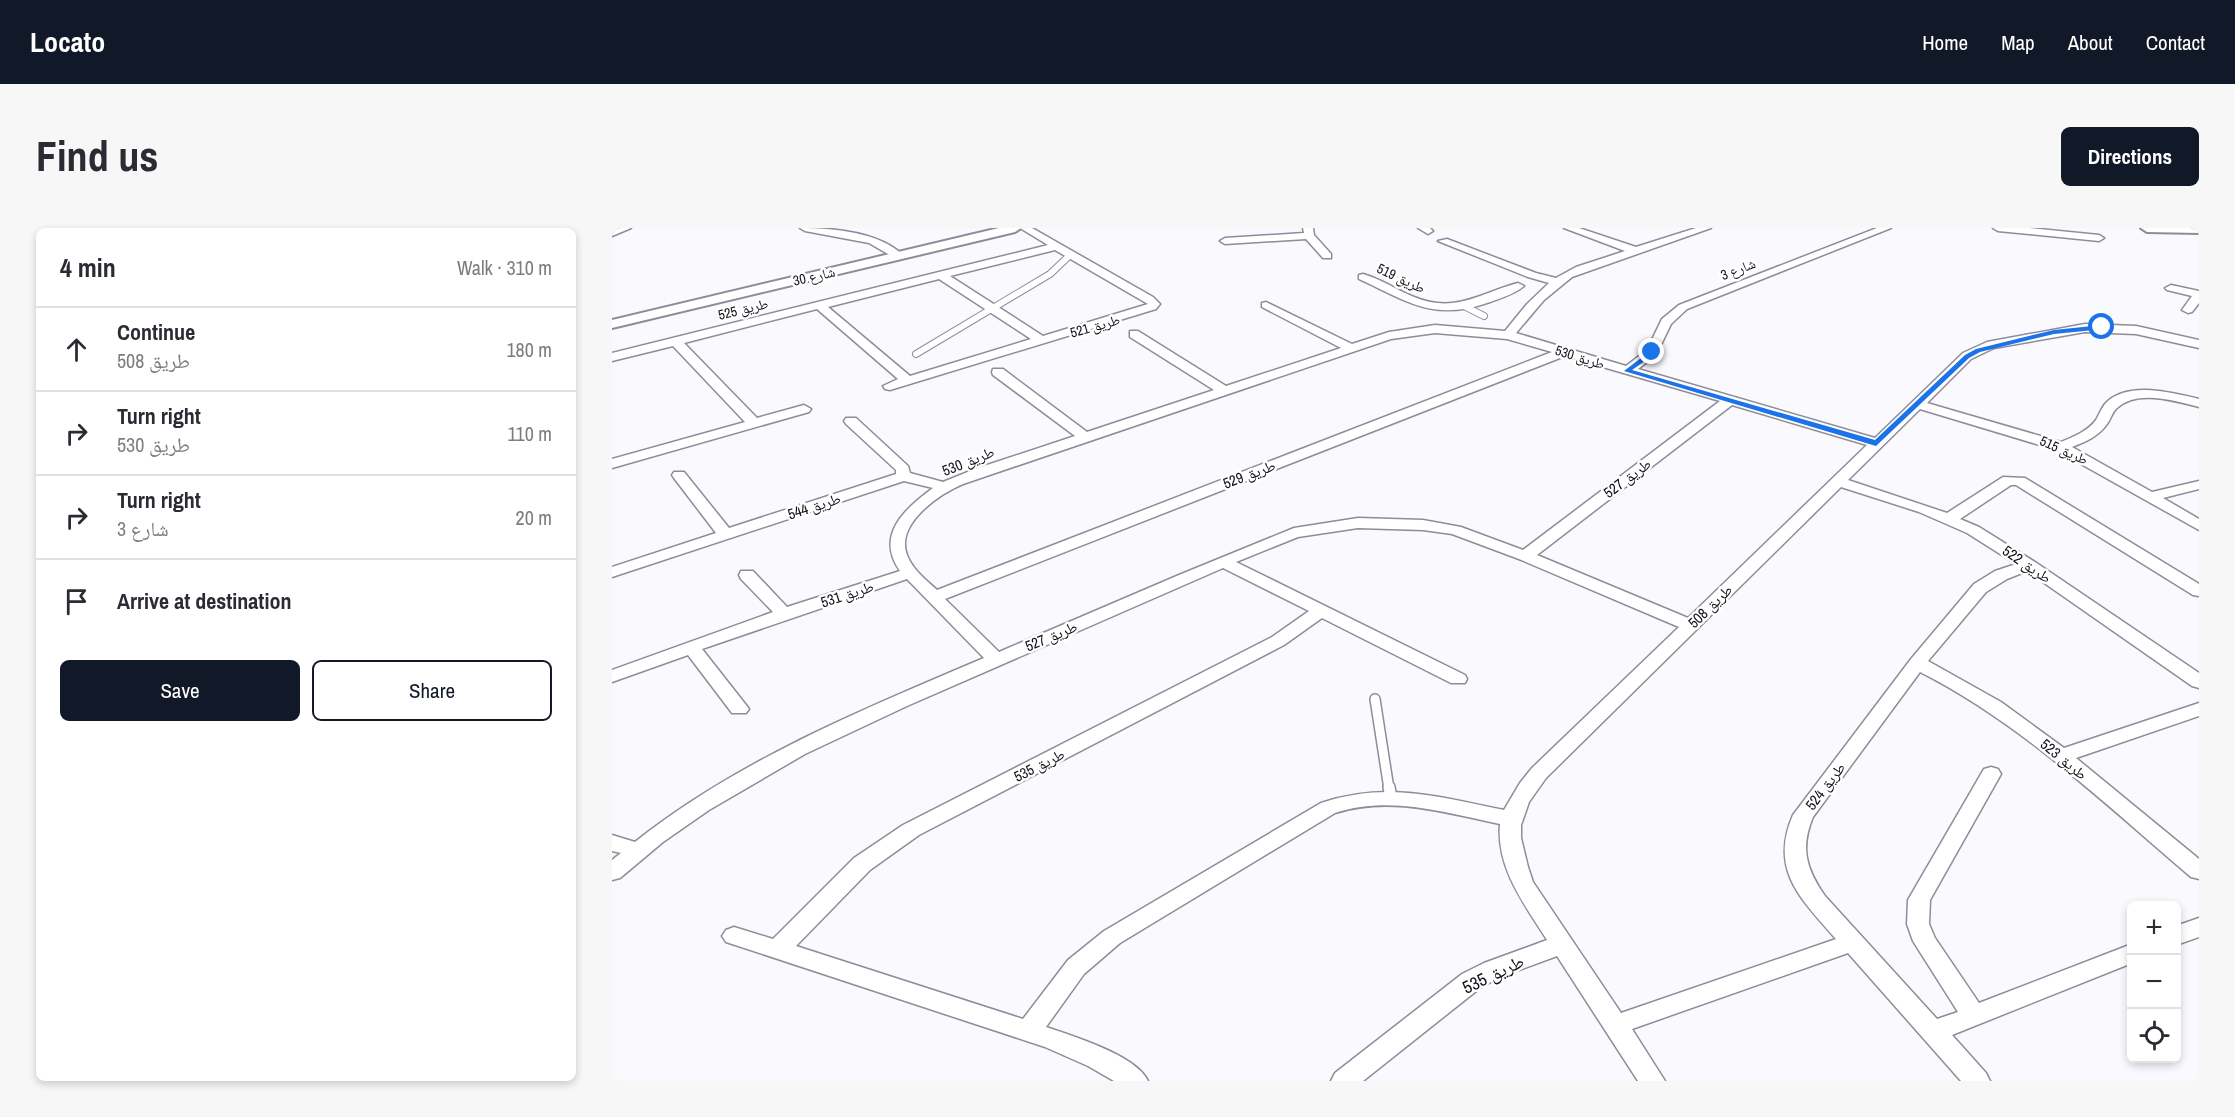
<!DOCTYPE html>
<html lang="en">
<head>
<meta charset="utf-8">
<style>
  body { margin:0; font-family:"Archivo Narrow","Noto Naskh Arabic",sans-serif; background:#f7f7f7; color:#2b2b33 }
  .controls { position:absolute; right:18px; bottom:18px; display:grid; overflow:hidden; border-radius:9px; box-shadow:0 3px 9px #0003 }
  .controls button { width:54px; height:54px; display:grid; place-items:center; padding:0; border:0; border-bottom:2px solid #e1e1e2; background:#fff; color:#2b2b33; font:30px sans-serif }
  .stop { position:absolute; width:18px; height:18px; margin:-14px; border:4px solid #1a73e8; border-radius:50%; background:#fff }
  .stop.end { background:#1a73e8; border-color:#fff; box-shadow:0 2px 6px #0008 }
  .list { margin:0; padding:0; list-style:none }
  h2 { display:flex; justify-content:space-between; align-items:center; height:78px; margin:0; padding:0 24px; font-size:26px }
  h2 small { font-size:20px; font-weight:400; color:#7c7c81 }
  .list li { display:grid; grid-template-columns:39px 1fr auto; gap:18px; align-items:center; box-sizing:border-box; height:84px; padding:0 24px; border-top:2px solid #e1e1e2 }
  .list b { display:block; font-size:22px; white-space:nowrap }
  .list p { margin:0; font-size:20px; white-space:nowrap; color:#7c7c81 }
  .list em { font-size:20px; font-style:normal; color:#7c7c81 }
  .actions { display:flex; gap:12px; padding:18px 24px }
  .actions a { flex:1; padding:14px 0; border:2px solid #111827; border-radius:9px; text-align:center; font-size:21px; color:#111827 }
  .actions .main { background:#111827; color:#fff }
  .icon { flex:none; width:33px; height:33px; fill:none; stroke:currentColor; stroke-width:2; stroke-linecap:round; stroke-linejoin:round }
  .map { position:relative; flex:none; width:1587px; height:853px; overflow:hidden; border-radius:9px }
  header { display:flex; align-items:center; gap:36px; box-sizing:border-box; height:84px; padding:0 30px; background:#111827; color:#fff }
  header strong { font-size:28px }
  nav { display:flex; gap:33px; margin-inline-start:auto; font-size:21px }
  .intro { display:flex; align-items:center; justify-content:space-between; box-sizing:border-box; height:144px; padding:0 36px }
  h1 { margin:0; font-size:42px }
  .button { padding:15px 27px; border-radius:9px; background:#111827; color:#fff; font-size:21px; font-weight:700 }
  main { display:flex; gap:36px; padding:0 36px }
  aside { flex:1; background:#fff; border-radius:9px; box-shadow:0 3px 9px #0003 }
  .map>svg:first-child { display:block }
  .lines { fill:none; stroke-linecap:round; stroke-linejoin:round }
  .service-far2-casing { stroke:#908b9a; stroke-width:8 }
  .service-far1-casing { stroke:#908b9a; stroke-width:12 }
  .service-casing { stroke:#908b9a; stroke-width:14 }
  .minor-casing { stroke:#908b9a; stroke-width:3 }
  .tertiary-casing { stroke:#908b9a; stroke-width:4 }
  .service-far2 { stroke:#fff; stroke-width:6 }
  .service-far1 { stroke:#fff; stroke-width:9 }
  .service { stroke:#fff; stroke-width:11 }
  .minor { fill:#fff; fill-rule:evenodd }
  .tertiary { fill:#fff; fill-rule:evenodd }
  .route { fill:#1a73e8 }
  .labels { text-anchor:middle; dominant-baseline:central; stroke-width:5; stroke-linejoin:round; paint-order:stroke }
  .far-street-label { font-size:14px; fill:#131117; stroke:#fff }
  .street-label { font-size:15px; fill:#131117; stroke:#fff }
  .near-street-label { font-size:18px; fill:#131117; stroke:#fff }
</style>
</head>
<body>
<header>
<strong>Locato</strong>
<nav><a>Home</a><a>Map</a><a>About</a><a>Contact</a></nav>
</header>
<div class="intro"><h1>Find us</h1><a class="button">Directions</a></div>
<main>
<aside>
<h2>4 min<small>Walk · 310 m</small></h2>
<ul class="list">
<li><svg class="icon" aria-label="ahead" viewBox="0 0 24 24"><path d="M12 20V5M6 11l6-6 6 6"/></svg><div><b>Continue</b><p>طريق 508</p></div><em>180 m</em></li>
<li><svg class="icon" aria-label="right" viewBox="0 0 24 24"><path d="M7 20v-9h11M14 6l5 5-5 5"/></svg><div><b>Turn right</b><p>طريق 530</p></div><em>110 m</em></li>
<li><svg class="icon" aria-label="right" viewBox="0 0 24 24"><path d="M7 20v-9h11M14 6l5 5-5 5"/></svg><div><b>Turn right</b><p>شارع 3</p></div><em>20 m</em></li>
<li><svg class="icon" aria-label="arrive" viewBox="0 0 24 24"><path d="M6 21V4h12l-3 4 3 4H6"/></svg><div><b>Arrive at destination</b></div></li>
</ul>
<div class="actions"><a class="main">Save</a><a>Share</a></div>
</aside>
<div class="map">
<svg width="1587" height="853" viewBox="0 0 1587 853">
  <rect width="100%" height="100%" fill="#faf9fd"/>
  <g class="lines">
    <g class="service-far2-casing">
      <path id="service-far2" d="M 850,77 L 872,88
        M 304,126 L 438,46 L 458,27"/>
    </g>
    <g class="service-far1-casing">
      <path id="service-far1" d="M 763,471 L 777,561"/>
    </g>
    <g class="service-casing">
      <path id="service" d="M 777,559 L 779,570"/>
    </g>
    <g class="minor-casing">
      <path id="minor" d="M 4,0 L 19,0 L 0,8 L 0,2 Z
        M 188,0 C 221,0 268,4 292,28 L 291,30 L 283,30 L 257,15 L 193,3 Z
        M 408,0 L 420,0 L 541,69 L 548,76 L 544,81 L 278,162 L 273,161 L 271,158 L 286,151 L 205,81 L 72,115 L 145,190 L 192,177 L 199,181 L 197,184 L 0,240 L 0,231 L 133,194 L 61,118 L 0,133 L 0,125 L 436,17 ZM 443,22 L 536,76 L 431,108 L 338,48 ZM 327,51 L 419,111 L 298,148 L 216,79 Z
        M 691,0 L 701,0 L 702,7 L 719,26 L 719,30 L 711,30 L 694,11 L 613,16 L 608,13 L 613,10 L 692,5 Z
        M 806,0 L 818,0 L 821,3 L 816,6 Z
        M 952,0 L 967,0 L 1024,19 L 1084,0 L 1099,0 L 960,49 L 932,72 L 904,105 L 1014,138 L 1035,122 L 1050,91 L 1067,77 L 1265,0 L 1279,0 L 1075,81 L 1059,96 L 1044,127 L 1026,141 L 1263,210 L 1351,125 L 1375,114 L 1473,96 L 1524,98 L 1587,112 L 1587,120 L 1524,106 L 1473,104 L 1382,120 L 1359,131 L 1315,175 L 1449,214 C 1461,209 1476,203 1484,192 C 1487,187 1489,181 1493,176 C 1515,152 1561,165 1587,171 L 1587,179 C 1564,173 1525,161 1505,180 C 1500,184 1499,191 1495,196 C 1487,208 1473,214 1460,219 L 1540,264 L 1587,253 L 1587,261 L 1551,270 L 1587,291 L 1587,302 L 1444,222 L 1308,181 L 1236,252 L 1335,285 L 1391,249 L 1413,250 L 1587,356 L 1587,368 L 1581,367 L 1404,257 L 1399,257 L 1348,291 L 1367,299 L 1423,334 L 1587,445 L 1587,460 L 1580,458 L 1415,343 L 1395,351 L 1374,364 L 1316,433 L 1389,474 L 1452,520 L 1587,475 L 1587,488 L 1464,530 L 1587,631 L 1587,651 L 1579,649 C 1493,576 1409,495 1308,444 L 1201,589 C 1188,620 1194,641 1213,668 L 1325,791 L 1346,784 L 1301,713 L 1295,696 L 1296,672 L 1372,541 L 1379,539 L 1386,541 L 1389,546 L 1318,672 L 1317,696 L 1323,710 L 1367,775 L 1520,716 L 1520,735 L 1340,807 L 1374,845 L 1378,853 L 1349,853 L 1236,725 L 1020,801 L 1053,853 L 1026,853 L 945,728 L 888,749 L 868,760 L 751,853 L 719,853 L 723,845 L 850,746 L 872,735 L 935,712 C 913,677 884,640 888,596 C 834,585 778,567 723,585 L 508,715 L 472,746 L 434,799 C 460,808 524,827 536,853 L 502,853 L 476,838 L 433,819 L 114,714 L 110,708 L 114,702 L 122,699 L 161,711 L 242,630 L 291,597 L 660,409 L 697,383 L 611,340 L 295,478 L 193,526 L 97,582 L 51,614 L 8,650 L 0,652 L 0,632 L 9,625 L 0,623 L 0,607 L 23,614 C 126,532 252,481 372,430 L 295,351 L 90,421 L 134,477 L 137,481 L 134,485 L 120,485 L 76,427 L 0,454 L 0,442 L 161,384 L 129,351 L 127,347 L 129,343 L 141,343 L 175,379 L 288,343 C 263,308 292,281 321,260 L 292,253 L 0,349 L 0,339 L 104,305 L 62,250 L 60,247 L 62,244 L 72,244 L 117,300 L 284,246 L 284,242 L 234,196 L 232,193 L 234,190 L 244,190 L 296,238 L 298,245 L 331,254 L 363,241 L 463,208 L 381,147 L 380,144 L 381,141 L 391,141 L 475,204 L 602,162 L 518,109 L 518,103 L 526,103 L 614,158 L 729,120 L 650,79 L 650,75 L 654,74 L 740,116 L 777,104 L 823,97 L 893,103 L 915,76 L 937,55 L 916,49 L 826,13 L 835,11 L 924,45 L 944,50 L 964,39 L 1013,23 ZM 823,105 L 895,111 L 940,124 L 325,362 C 314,352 300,341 295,327 C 283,296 327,266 351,256 L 779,111 ZM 953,128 L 1108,173 L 911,322 L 849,299 L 811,292 L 746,290 L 682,300 L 567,347 L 387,424 L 333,371 ZM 1120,177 L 1255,217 L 1076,390 L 925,327 ZM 1229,259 L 1307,284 L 1355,305 L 1404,336 L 1383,343 L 1362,356 L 1299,431 L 1181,587 C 1157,642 1189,671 1224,711 L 1009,785 L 921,654 L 916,639 L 909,610 L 909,597 L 917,574 L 934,550 ZM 746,300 L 811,302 L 840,306 L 907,331 L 1067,399 L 920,540 L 908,555 L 892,582 C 825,569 777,553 709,575 L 492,703 L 456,732 L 411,791 L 184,718 L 258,642 L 307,607 L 672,417 L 710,390 L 839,455 L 853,455 L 855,451 L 853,447 L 624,334 L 686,309 Z
        M 1381,0 L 1417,0 L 1487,7 L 1492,10 L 1487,13 L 1386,3 Z
        M 751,46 C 769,51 785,62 802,69 C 843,86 868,65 906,55 L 912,58 C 903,66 889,70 878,74 C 821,94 797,74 747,51 L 747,47 Z
        M 1559,57 L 1587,63 L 1587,75 L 1580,84 L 1576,85 L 1570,82 L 1580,68 L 1555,62 L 1553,60 Z
        M 1587,690 L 1587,709 L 1564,717 L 1564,698 Z"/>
    </g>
    <g class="tertiary-casing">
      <path id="tertiary" d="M 387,0 L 409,0 L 403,4 L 0,100 L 0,92 Z
        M 1529,0 L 1587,0 L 1587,5 L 1535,4 Z"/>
    </g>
    <use href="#service-far2" class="service-far2"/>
    <use href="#service-far1" class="service-far1"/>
    <use href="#service" class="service"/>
    <use href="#minor" class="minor"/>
    <use href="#tertiary" class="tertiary"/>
  </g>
  <path class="route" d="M 1490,97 L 1492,101 L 1442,106 L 1368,124 L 1357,130 L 1264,218 L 1012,143 L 1038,123 L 1043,123 L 1043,126 L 1020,142 L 1263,212 L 1353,127 L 1364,121 L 1442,102 Z"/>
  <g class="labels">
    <g class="far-street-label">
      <text transform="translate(1126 41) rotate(-21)">شارع 3</text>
      <text transform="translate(202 48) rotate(-13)">شارع 30</text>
      <text transform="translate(789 50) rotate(25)">طريق 519</text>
      <text transform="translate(131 81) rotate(-14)">طريق 525</text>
      <text transform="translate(483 98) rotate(-16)">طريق 521</text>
      <text transform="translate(968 129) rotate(17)">طريق 530</text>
      <text transform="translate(1452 222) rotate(24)">طريق 515</text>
    </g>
    <g class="street-label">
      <text transform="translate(356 233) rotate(-22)">طريق 530</text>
      <text transform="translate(637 246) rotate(-21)">طريق 529</text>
      <text transform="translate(1015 250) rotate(-37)">طريق 527</text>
      <text transform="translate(202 278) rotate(-18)">طريق 544</text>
      <text transform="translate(1415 336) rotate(34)">طريق 522</text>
      <text transform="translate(235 366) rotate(-18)">طريق 531</text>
      <text transform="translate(1098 378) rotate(-44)">طريق 508</text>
      <text transform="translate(439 408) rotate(-23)">طريق 527</text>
      <text transform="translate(1452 531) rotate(39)">طريق 523</text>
      <text transform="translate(427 537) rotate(-27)">طريق 535</text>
      <text transform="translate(1213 558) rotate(-53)">طريق 524</text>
    </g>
    <g class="near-street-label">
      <text transform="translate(881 746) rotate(-26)">طريق 535</text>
    </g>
  </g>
</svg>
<div class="controls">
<button>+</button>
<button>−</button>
<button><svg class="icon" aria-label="locate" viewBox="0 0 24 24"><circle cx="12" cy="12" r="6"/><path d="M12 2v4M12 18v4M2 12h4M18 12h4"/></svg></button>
</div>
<div class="stop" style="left:1490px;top:99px"></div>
<div class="stop end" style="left:1040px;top:124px"></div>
</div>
</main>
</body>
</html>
